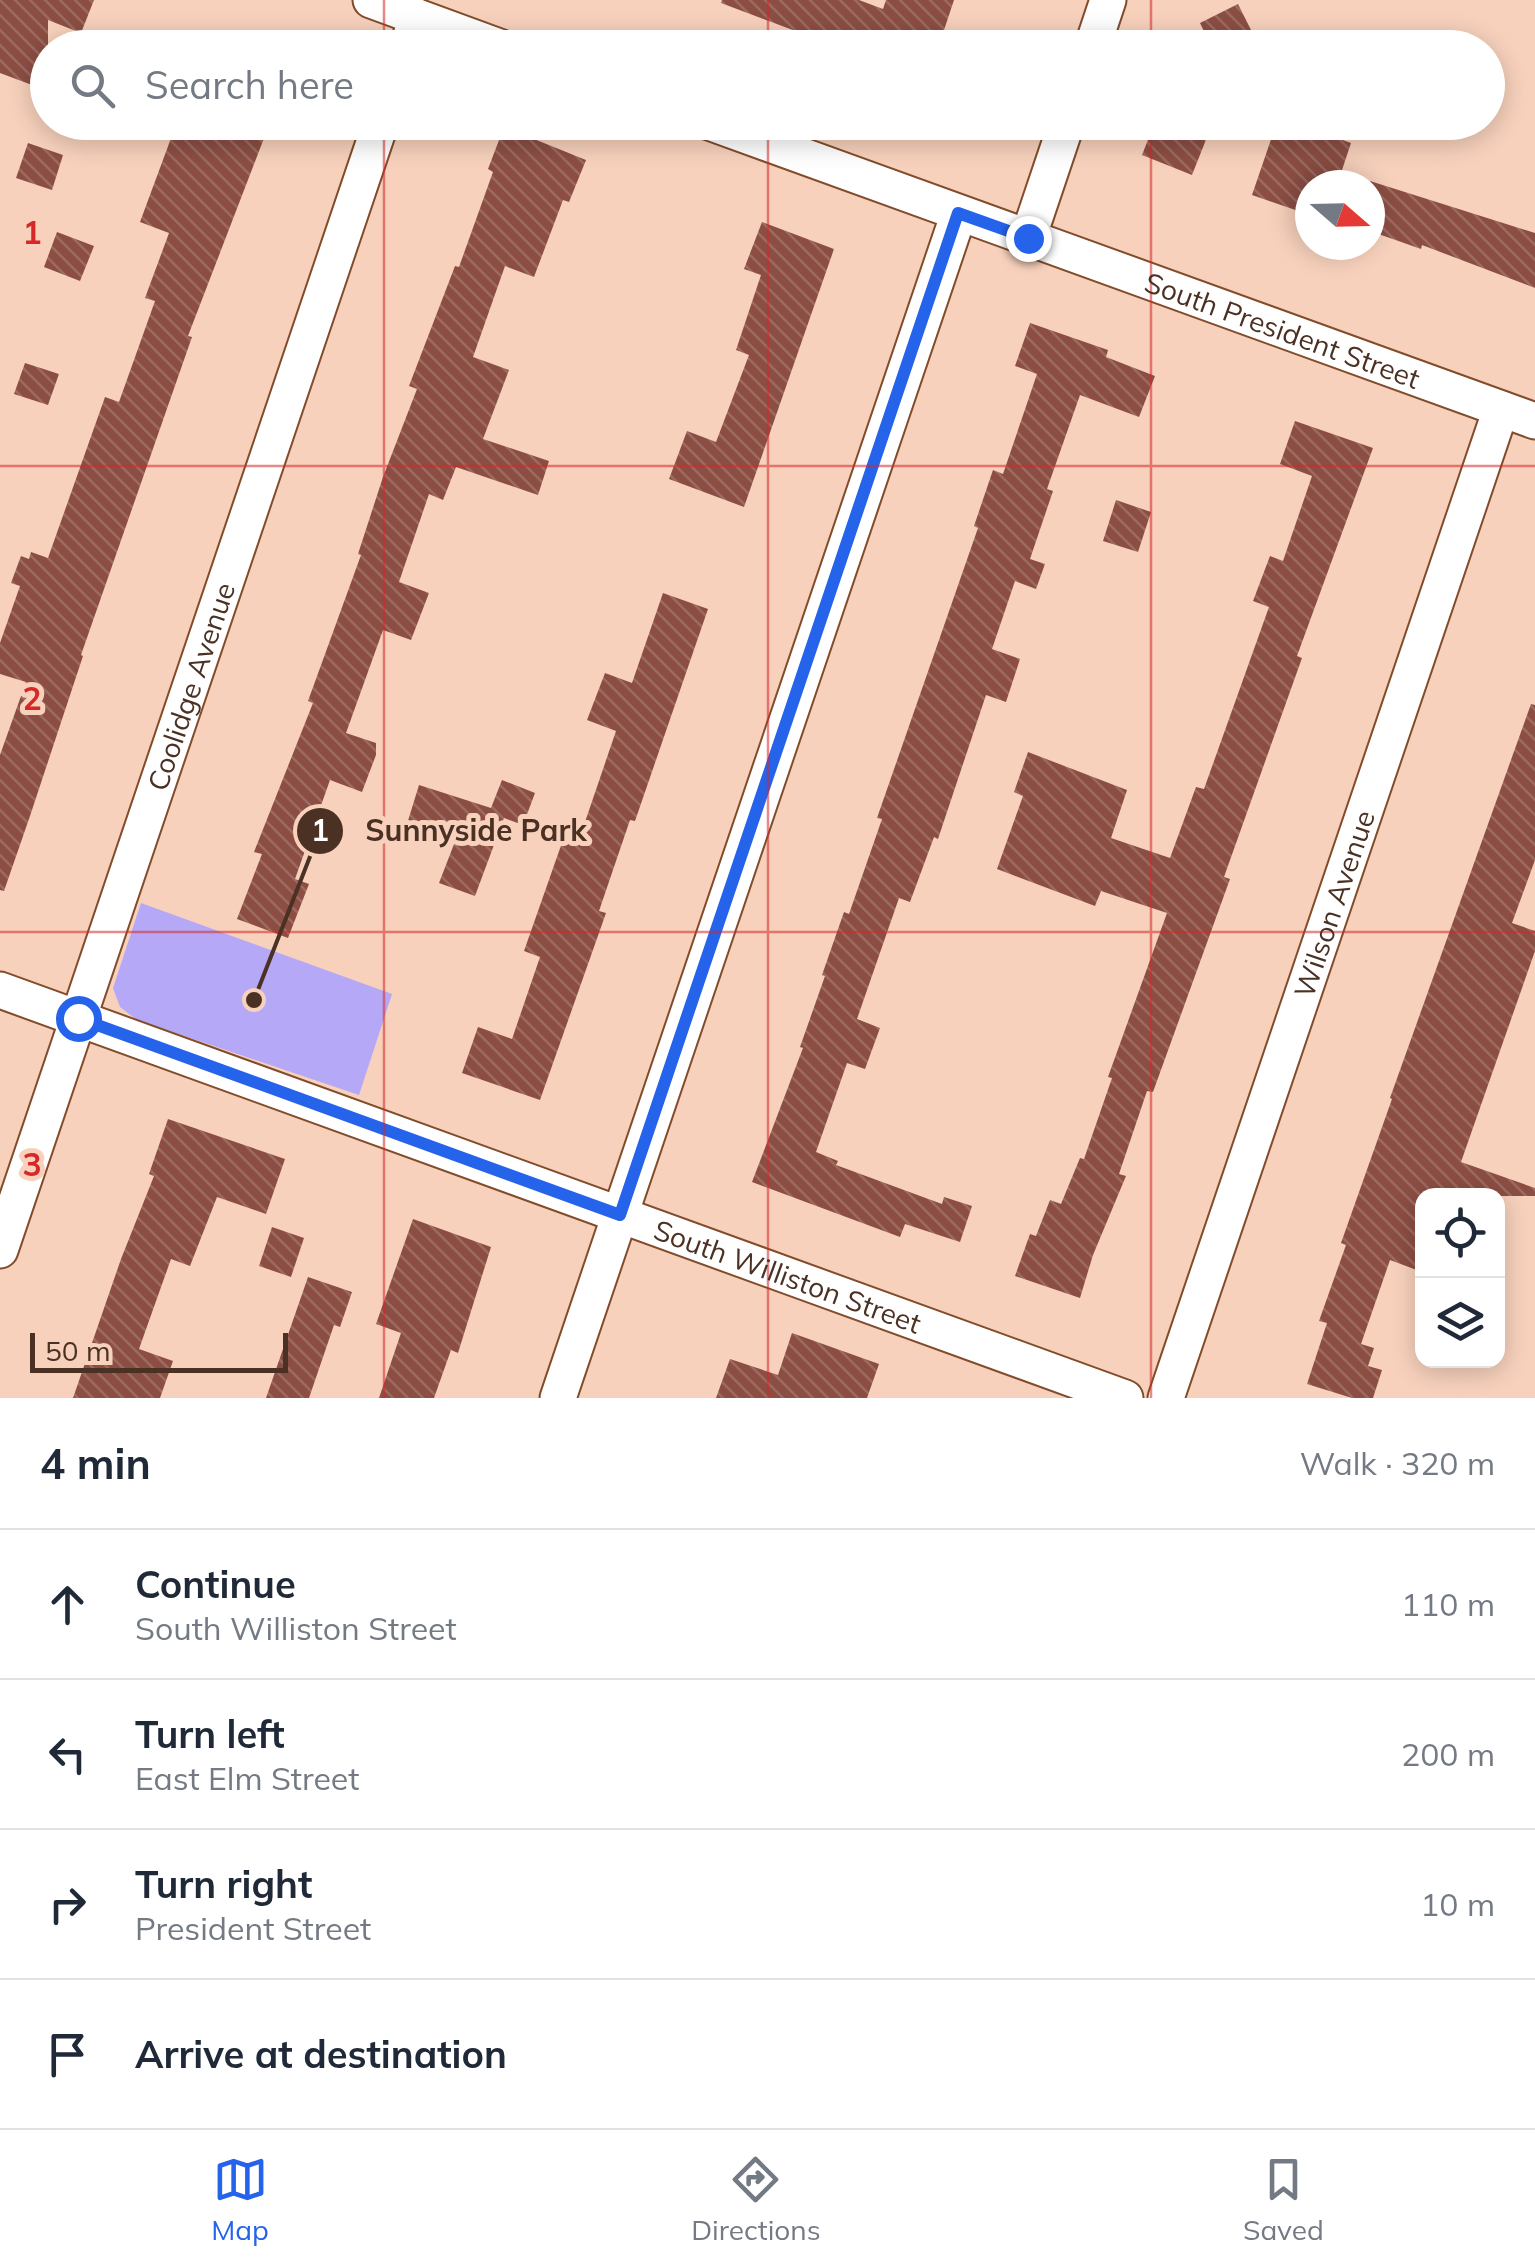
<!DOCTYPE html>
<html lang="en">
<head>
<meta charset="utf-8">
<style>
  body { margin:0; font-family:Mulish,sans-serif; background:#f6f6f7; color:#1f2937 }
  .controls { position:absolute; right:30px; bottom:30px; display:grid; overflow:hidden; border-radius:20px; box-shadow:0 5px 25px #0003 }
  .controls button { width:90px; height:90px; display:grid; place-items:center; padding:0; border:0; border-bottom:2px solid #e0e1e3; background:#fff; color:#1f2937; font:50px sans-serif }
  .compass { position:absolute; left:1295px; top:170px; width:90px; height:90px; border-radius:50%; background:#fff; box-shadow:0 5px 25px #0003; rotate:110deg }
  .scale { position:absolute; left:30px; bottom:25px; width:258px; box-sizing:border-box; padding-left:10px; border:5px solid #4a3123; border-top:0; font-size:28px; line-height:35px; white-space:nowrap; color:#4a3123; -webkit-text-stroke:8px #f7d1bc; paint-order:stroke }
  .stop { position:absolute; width:30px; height:30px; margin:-22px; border:8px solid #2563eb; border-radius:50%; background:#fff }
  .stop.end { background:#2563eb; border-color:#fff; box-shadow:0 2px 10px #0008 }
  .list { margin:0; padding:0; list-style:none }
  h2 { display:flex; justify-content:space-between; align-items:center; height:130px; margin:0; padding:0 40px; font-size:42px }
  h2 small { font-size:32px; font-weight:400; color:#747a83 }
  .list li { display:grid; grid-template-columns:65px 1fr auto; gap:30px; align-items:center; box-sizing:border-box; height:150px; padding:0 40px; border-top:2px solid #e0e1e3 }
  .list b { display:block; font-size:38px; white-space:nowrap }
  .list p { margin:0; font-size:32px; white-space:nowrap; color:#747a83 }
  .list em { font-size:32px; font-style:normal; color:#747a83 }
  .icon { flex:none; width:55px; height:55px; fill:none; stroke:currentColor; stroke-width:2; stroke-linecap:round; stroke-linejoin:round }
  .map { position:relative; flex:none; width:1535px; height:1398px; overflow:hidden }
  .search { position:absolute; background:#fff; box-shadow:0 5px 25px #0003; left:30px; right:30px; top:30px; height:110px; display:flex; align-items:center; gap:25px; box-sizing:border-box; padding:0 35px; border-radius:55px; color:#747a83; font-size:38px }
  .sheet { height:730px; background:#fff }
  nav { display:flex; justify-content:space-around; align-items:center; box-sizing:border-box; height:140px; border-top:2px solid #e0e1e3; background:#fff; font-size:28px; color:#747a83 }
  nav a { display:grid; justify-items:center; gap:5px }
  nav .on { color:#2563eb }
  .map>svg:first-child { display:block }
  .green { fill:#b5a8f6 }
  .building { fill:url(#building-back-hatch) }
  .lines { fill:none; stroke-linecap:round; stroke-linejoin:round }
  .minor-casing { stroke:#824c2b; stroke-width:39 }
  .minor { stroke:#fff; stroke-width:35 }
  .route { stroke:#2563eb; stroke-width:12 }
  .grid { fill:none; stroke:#d62828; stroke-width:2.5; stroke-opacity:0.55 }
  .labels { text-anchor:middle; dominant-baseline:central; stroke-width:10; stroke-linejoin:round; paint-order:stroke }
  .street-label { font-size:28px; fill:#4a3123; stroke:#f7d1bc }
  .grid-label { font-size:32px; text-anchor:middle; font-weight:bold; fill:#d62828; stroke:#f7d1bc; stroke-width:10; stroke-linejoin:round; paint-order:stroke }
  .leader { fill:none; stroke:#4a3123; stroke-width:4 }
  .callout-dot { fill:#4a3123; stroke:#f7d1bc; stroke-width:4 }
  .mark-label { font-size:30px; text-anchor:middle; font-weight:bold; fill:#fff }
  .callout-label { font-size:30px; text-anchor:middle; font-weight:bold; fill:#4a3123; stroke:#f7d1bc; stroke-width:10; stroke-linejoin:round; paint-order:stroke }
</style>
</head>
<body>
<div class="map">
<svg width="1535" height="1398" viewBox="0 0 1535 1398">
  <defs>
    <pattern id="building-back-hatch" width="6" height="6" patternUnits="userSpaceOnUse" patternTransform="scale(2.5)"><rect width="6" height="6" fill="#8c4e43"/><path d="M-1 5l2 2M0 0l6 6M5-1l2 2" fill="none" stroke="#9b6b62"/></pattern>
  </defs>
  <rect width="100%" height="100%" fill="#f7d1bc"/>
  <path class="green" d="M 141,903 L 392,994 L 359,1095 L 137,1020 L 120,1007 L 113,988 Z"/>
  <path class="building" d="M 0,0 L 94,0 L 81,33 L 48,20 L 48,91 L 0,73 Z
    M 722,0 L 859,0 L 883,9 L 886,0 L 954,0 L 938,48 L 841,48 L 721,3 Z
    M 1238,4 L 1260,48 L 1212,48 L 1200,23 Z
    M 177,122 L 238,122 L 266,133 L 188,336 L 192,337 L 81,655 L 83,656 L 30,816 L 4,891 L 0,890 L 0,755 L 26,682 L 0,674 L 0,643 L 20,586 L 11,583 L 21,556 L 29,559 L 31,552 L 48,558 L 105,397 L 119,402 L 155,301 L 145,298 L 169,233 L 140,222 Z
    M 1155,122 L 1213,122 L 1192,175 L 1142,155 Z
    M 1277,122 L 1292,122 L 1351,143 L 1337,185 L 1310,185 L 1310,215 L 1252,195 Z
    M 504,127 L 586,160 L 569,202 L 563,200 L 534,277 L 505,266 L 473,357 L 509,370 L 483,439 L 549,461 L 538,495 L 456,467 L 443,500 L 429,494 L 399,582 L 429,593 L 411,640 L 383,630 L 346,733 L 376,743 L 376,755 L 362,792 L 330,780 L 295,879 L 309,884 L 288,938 L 237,919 L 262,854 L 254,852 L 313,703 L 308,701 L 361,555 L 358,554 L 383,477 L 417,389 L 409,386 L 455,266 L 459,267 L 493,172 L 488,169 Z
    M 28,143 L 63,155 L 52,190 L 16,178 Z
    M 1370,181 L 1535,233 L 1535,288 L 1422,245 L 1421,249 L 1370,231 Z
    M 762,222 L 834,249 L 744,507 L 669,479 L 687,431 L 716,442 L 749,355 L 736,350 L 761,275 L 744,269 Z
    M 57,232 L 94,246 L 80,281 L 44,267 Z
    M 1030,323 L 1108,350 L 1106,357 L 1155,376 L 1139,417 L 1080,395 L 1047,489 L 1053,491 L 1030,559 L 1045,564 L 1036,589 L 1015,581 L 992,649 L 1020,659 L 1006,702 L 986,695 L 938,839 L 934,837 L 910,902 L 899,898 L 857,1019 L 880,1028 L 865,1069 L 847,1063 L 816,1152 L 838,1161 L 836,1165 L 942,1204 L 944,1197 L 972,1206 L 960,1242 L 905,1224 L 900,1237 L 752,1182 L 803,1048 L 800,1047 L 825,976 L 822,975 L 844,912 L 849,914 L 882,819 L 877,818 L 978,528 L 974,526 L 993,470 L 1003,474 L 1037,374 L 1015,366 Z
    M 25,363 L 59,374 L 48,405 L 14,394 Z
    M 1295,421 L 1373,448 L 1297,656 L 1302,658 L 1224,877 L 1230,879 L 1153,1092 L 1147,1091 L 1119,1174 L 1126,1176 L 1093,1255 L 1080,1298 L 1015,1276 L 1030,1234 L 1036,1236 L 1050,1200 L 1061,1204 L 1080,1158 L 1084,1159 L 1112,1078 L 1108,1077 L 1167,913 L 1101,891 L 1095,906 L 997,869 L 1023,796 L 1014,792 L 1028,752 L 1127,790 L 1111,838 L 1170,858 L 1196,787 L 1204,789 L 1269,607 L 1253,601 L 1270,556 L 1283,561 L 1312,476 L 1280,464 Z
    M 1116,500 L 1151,512 L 1138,552 L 1103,541 Z
    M 663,593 L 708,609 L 635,821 L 630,820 L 599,911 L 606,913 L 540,1100 L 462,1073 L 478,1027 L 512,1039 L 540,957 L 524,951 L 571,817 L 585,822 L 616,731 L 587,720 L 605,673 L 632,683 Z
    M 1531,704 L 1535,705 L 1535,860 L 1512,923 L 1535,931 L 1535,951 L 1461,1162 L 1535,1188 L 1535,1196 L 1422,1196 L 1422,1272 L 1390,1260 L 1361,1344 L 1374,1348 L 1368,1366 L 1382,1370 L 1373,1398 L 1352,1398 L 1307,1384 L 1327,1323 L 1319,1321 L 1346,1245 L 1341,1243 L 1392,1099 L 1390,1098 Z
    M 502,780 L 535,793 L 523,825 L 504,818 L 475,896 L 439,883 L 456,839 L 407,824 L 419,785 L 491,808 Z
    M 168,1119 L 285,1159 L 266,1214 L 217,1197 L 190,1266 L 171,1259 L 139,1349 L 173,1361 L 160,1398 L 73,1398 L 121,1259 L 154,1176 L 149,1174 Z
    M 413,1219 L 491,1247 L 458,1353 L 451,1350 L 434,1398 L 379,1398 L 401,1333 L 376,1324 Z
    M 272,1227 L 304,1238 L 291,1277 L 259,1266 Z
    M 308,1277 L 352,1292 L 340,1327 L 334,1325 L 309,1398 L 266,1398 Z
    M 792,1333 L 879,1364 L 867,1398 L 716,1398 L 730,1359 L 778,1375 Z"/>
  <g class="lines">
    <g class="minor-casing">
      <g id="minor">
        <path d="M 371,0 L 502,48"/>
        <path d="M 407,48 L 417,17"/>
        <path d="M 1092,48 L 1108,0"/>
        <path id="s1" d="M 709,122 L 1535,421"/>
        <path d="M 1028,238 L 1067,122"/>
        <path id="s2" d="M 0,990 L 1125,1398"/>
        <path id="s3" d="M 0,1250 L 381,122"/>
        <path d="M 558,1398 L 959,213"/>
        <path id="s4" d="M 1166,1398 L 1501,409"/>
      </g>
    </g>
    <use href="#minor" class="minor"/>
  </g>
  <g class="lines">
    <path class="route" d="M 78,1018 L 620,1215 L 958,213 L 1028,238"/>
  </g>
  <path class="grid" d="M 384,0 L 384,48M 768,0 L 768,48M 1151,0 L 1151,48M 384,122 L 384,1398M 768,122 L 768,1398M 1151,122 L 1151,1398M 0,466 L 1535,466M 0,932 L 1535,932"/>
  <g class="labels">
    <g class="street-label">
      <text stroke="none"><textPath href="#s1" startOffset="610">South President Street</textPath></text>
      <text stroke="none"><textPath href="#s3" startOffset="595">Coolidge Avenue</textPath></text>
      <text stroke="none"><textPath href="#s4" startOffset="522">Wilson Avenue</textPath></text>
      <text stroke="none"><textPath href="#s2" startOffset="838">South Williston Street</textPath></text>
    </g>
  </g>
  <g class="grid-label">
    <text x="32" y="244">1</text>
    <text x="32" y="710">2</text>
    <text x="32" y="1176">3</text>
  </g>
  <path class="leader" d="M254 1000L320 831"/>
  <g class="callout-dot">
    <circle cx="254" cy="1000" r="10"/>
    <circle cx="320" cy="831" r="25"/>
  </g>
  <g class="mark-label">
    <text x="320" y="841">1</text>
  </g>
  <g class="callout-label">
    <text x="476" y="841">Sunnyside Park</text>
  </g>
</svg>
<div class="controls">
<button><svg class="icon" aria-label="locate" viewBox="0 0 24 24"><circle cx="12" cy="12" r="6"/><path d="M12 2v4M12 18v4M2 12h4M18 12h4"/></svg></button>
<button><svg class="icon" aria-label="layers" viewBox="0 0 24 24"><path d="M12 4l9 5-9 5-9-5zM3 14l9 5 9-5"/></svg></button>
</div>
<svg class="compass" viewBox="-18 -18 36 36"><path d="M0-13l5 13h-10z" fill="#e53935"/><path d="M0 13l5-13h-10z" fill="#747a83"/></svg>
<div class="scale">50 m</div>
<div class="stop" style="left:78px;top:1018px"></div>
<div class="stop end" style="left:1028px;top:238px"></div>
<div class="search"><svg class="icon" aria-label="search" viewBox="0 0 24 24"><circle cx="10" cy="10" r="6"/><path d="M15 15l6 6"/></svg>Search here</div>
</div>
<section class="sheet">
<h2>4 min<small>Walk · 320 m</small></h2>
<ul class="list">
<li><svg class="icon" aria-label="ahead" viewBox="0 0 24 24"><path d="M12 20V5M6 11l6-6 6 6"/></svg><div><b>Continue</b><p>South Williston Street</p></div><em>110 m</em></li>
<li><svg class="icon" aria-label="left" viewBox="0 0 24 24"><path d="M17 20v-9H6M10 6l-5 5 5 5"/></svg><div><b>Turn left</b><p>East Elm Street</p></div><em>200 m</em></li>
<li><svg class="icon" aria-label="right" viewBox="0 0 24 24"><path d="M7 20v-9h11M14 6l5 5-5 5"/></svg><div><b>Turn right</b><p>President Street</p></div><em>10 m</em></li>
<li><svg class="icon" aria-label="arrive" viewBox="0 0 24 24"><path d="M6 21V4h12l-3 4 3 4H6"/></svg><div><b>Arrive at destination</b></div></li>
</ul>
</section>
<nav>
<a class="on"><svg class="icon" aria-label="map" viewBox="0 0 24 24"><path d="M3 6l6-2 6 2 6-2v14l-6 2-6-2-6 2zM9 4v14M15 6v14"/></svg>Map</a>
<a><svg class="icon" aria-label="directions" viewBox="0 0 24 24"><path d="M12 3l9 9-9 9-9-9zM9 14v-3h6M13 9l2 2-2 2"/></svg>Directions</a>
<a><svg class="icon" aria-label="saved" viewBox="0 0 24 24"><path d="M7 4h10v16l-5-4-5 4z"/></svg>Saved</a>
</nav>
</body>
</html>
